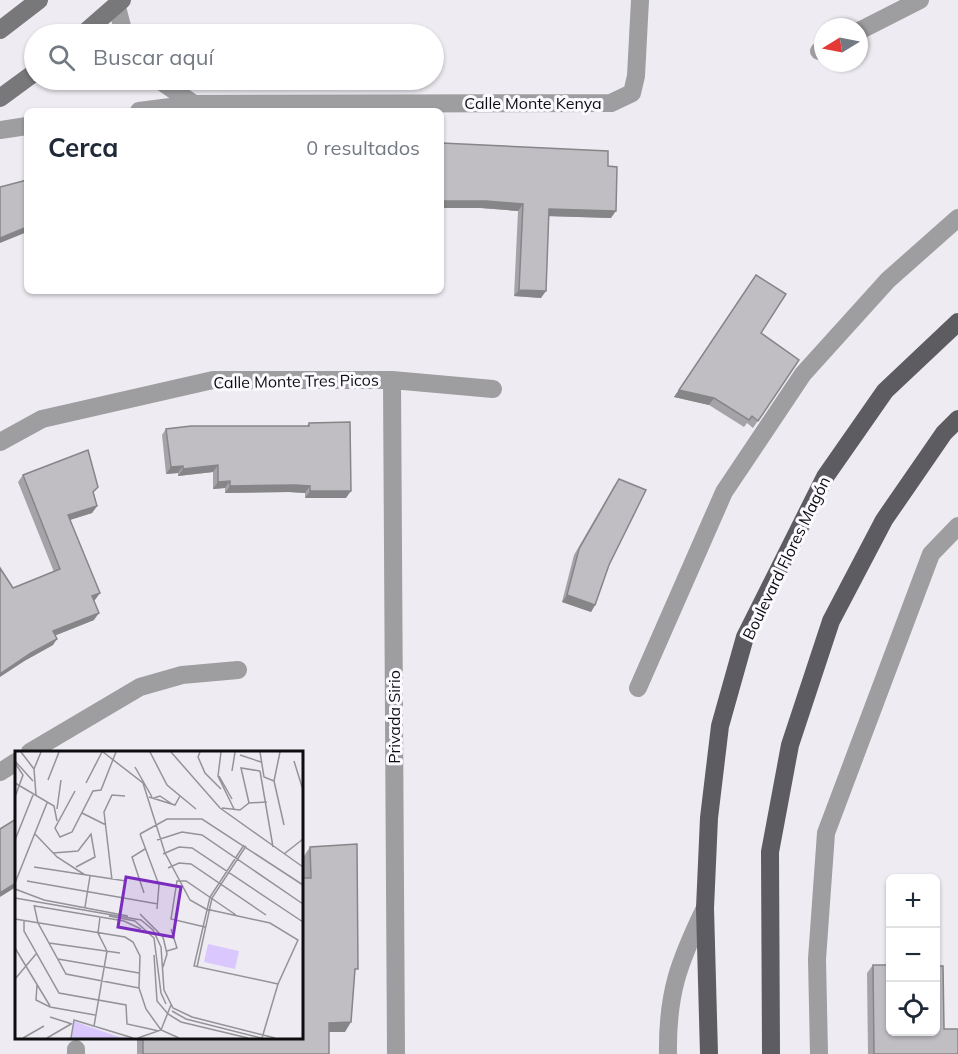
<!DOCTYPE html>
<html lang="es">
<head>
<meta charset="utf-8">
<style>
  body { margin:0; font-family:Mulish,sans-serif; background:#f6f6f7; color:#1f2937 }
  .controls { position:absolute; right:18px; bottom:18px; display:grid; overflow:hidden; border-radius:9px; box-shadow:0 2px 4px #0004 }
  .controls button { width:54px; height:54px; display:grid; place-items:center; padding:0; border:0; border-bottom:2px solid #e0e1e3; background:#fff; color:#1f2937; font:30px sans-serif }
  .compass { position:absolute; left:814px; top:18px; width:54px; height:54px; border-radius:50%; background:#fff; box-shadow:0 2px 4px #0004; rotate:260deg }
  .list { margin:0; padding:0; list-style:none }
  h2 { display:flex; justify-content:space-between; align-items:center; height:78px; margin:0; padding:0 24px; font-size:26px }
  h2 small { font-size:20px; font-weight:400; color:#747a83 }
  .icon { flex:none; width:33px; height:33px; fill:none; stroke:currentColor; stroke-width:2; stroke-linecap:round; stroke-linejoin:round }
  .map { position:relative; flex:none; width:958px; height:1054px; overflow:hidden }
  .search { position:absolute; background:#fff; box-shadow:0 2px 4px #0004; left:24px; top:24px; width:420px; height:66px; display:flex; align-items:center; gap:15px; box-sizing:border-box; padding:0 21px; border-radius:33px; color:#747a83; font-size:22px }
  .panel { position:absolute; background:#fff; box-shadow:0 2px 4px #0004; left:24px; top:108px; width:420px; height:186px; border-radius:9px }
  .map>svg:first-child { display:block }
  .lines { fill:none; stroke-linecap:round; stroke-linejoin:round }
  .street { stroke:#9e9d9f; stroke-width:18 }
  .secondary { stroke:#78777a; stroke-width:18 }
  .primary { stroke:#5d5c60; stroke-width:18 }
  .wall { fill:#a5a3a8 }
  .shaded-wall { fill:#868588 }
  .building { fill:#c0bec3; stroke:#868588; stroke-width:1.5 }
  .labels { text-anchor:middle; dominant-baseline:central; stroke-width:6; stroke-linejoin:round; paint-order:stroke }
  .street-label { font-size:16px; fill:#0e0d0f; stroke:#fbfaff }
  .inset-road { fill:none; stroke:#949397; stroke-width:1.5 }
  .view { fill:#7b2cbf; fill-opacity:0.15; stroke:#7b2cbf; stroke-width:3 }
  .inset-edge { fill:none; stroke:#0e0d0f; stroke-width:3 }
</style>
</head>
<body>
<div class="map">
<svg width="958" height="1054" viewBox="0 0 958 1054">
  <rect width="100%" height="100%" fill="#eeecf2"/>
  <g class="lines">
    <path class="street" d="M 117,7 L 124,34
      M 859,31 L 920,0
      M 819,51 L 823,49
      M 159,80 L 194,104
      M 139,111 L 194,104 L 611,103 L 632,93 L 636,76 L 640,0
      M 0,130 L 27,126
      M 392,380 L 396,1054
      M 0,442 L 42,419 L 213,380 L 392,380 L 493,389
      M 638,688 L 724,492 L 803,374 L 888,280 L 958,218
      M 30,752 L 140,687 L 182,675 L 238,670
      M 0,772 L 16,762
      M 76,1049 L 76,1054
      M 668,1054 C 667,993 679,962 705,908
      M 819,1054 L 817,959 L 826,833 L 931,554 L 958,526"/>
    <path class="secondary" d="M 0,30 L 39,0
      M 83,34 L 122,0
      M 0,98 L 34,73"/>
    <path class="primary" d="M 709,1054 L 705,908 L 709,818 L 720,726 L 745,637 L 825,477 L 885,391 L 958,322
      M 771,1054 L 770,852 L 790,745 L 831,621 L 884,520 L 944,433 L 958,419"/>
  </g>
  <path class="wall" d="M 608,166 L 611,218 L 549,216 L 541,298 L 514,296 L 518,211 L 481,208 Z
    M 756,275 L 761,333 L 799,360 L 753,428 L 747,423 L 744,427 L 709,405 L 674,397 Z
    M 309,423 L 346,498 L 305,498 L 305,493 L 289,492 L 225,493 L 225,488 L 213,489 L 213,472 L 178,476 L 178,473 L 166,474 L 162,435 L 166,429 L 307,426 Z
    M 23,475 L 94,493 L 97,506 L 92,513 L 70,520 L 95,600 L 94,601 L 94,620 L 56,635 L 53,645 L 26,660 L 13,588 L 54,572 L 18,482 Z
    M 619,479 L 609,565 L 595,605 L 591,612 L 562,602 L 574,555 L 614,486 Z
    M 310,847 L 354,975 L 345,1032 L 329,1032 L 329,1054 L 137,1054 L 137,1038 L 302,1038 L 304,856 Z
    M 873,965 L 944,1029 L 958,1054 L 868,1054 L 867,973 Z"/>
  <path class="shaded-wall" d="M 441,201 L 486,201 L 523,204 L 518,211 L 481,208 L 441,208 Z
    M 549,209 L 616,211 L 611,218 L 545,216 Z
    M 27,227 L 27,232 L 0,243 L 0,238 Z
    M 519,290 L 546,291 L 541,298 L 514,296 Z
    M 679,390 L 714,398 L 709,405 L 674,397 Z
    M 218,465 L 213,472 L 178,476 L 183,469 Z
    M 183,466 L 178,473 L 166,474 L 171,467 Z
    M 230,481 L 225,488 L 213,489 L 218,482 Z
    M 294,485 L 310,486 L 305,493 L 289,492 L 225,493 L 230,486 Z
    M 310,491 L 351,491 L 346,498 L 305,498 Z
    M 97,506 L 92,513 L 63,522 L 68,515 Z
    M 100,593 L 95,600 L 87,603 L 92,596 Z
    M 567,595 L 595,605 L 591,612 L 562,602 Z
    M 99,613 L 94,620 L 49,638 L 53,631 Z
    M 57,639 L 53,645 L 26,660 L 0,677 L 0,674 L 31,653 Z
    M 16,883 L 16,887 L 0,897 L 0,893 Z
    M 351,1022 L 345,1032 L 322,1032 L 329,1023 Z"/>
  <path class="building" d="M 441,143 L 608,151 L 608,166 L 617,167 L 616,211 L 549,209 L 546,291 L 519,290 L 523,204 L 486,201 L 441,201 Z
    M 27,180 L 27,227 L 0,238 L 0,187 Z
    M 756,275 L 786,294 L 761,333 L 799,360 L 758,421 L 752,416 L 749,420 L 714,398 L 679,390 Z
    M 350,422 L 351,491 L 310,491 L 310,486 L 294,485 L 230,486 L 230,481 L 218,482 L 218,465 L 183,469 L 183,466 L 171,467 L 166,429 L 191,426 L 309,426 L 309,423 Z
    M 88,450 L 98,487 L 93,492 L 97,506 L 68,515 L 100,593 L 92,596 L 99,613 L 53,631 L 57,639 L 31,653 L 0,674 L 0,568 L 13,588 L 60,569 L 23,475 Z
    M 619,479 L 646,490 L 609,565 L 595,605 L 567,595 L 579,549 Z
    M 16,819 L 16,883 L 0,893 L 0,829 Z
    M 357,844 L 358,969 L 355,969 L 351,1022 L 329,1023 L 329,1054 L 143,1054 L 143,1038 L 302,1038 L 302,878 L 311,878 L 310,847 Z
    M 873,965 L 891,965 L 891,1032 L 936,1032 L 936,966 L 943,966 L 944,1029 L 958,1029 L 958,1054 L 874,1054 Z"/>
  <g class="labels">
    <g class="street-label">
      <text x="533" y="103">Calle Monte Kenya</text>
      <text transform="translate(296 381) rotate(-1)">Calle Monte Tres Picos</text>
      <text transform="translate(786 558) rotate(-64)">Boulevard Flores Magón</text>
      <text transform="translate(394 717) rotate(-90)">Privada Sirio</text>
    </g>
  </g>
  <g transform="translate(15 751)">
    <rect width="288" height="288" fill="#eeecf2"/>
    <path d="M 58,270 L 107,287 L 57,287 Z" fill="#d9c7fe"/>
    <path d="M 193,193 L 224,200 L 220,218 L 189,211 Z" fill="#d9c7fe"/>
    <path class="inset-road" d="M 6,1 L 19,18M 88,1 L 128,32 L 150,102 L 175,149 L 191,158 L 255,172 L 283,189 L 263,233 L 247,287M 135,1 L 152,34 L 181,58M 156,1 L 205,57 L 288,116M 185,1 L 183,6 L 190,22 L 206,38M 206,1 L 203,25 L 219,58M 245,1 L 249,26 L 259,30M 225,4 L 246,11M 0,10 L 18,30M 279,10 L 288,39M 0,12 L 8,24 L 0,46M 120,16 L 137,46M 217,20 L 220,1M 245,20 L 258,96M 204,25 L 217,48M 33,29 L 44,1M 259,30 L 269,74M 259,30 L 265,1M 0,32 L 39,55 L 42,70M 71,32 L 87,1M 60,40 L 40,77 L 45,86 L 57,81 L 78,40 L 86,39 L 101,1M 21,44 L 19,18 L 26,1M 134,46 L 160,54 L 165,45M 139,47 L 145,45 L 157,53M 234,52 L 226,17 L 245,20M 207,57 L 225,59 L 234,52 L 252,51M 42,58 L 46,29M 67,62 L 91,74M 20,83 L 42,106 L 70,124M 125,83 L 152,68 L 187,68 L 288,134M 125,83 L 144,134 L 142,158M 0,89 L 18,44M 142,89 L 167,81 L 187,84 L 288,153M 229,94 L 195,146 L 179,215 L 263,233M 38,102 L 63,100 L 76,83 L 80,106 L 61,116M 148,103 L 164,96 L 177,97 L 288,171M 269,103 L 288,88M 19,116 L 111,130M 153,117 L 164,112 L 176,113 L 251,164M 97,129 L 89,61 L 97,44 L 110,45M 12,130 L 143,153M 0,132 L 32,52M 0,138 L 29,149 L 113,165M 129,142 L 117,106 L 130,98M 0,147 L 126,169 L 138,179 L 146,196 L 149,239 L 158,257 L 177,266 L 260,287M 19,154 L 23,172 L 51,223 L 124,237M 20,155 L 109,170 L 126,178M 70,156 L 75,125M 125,163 L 148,186 L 152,203 L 148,216M 94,165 L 120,170 L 139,187 L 146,242 L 151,253M 0,168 L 110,186 L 118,191 L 125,205 L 124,237 L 131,258 L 146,279 L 164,287M 9,170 L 9,180 L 44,242 L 111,254 L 112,273 L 144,280M 190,176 L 156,168 L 162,130 L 171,130 L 221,164M 34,192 L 105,202M 0,197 L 35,255M 152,200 L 162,197 L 156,178M 139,204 L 142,250 L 153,263 L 166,271 L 233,287M 43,208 L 124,222M 182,216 L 197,147 L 231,95M 0,228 L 21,203M 22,234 L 21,249 L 35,256 L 80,264M 157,260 L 171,268 L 246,287M 35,266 L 57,273M 79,275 L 92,200 L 83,182 L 85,166M 8,287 L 29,275M 32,287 L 56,273M 56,287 L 59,269 L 118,287M 123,287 L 146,279 L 156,254"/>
    <path class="view" d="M 111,126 L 166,136 L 158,186 L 103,176 Z"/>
    <rect width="288" height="288" class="inset-edge"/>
  </g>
</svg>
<div class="controls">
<button>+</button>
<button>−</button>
<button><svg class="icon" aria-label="locate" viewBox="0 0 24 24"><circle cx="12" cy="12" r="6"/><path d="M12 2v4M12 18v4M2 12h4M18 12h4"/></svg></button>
</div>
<svg class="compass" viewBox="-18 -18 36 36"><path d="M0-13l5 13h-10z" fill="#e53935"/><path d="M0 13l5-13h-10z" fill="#747a83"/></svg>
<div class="search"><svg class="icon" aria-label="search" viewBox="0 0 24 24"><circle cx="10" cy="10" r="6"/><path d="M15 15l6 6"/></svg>Buscar aquí</div>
<section class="panel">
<h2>Cerca<small>0 resultados</small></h2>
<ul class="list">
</ul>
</section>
</div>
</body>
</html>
